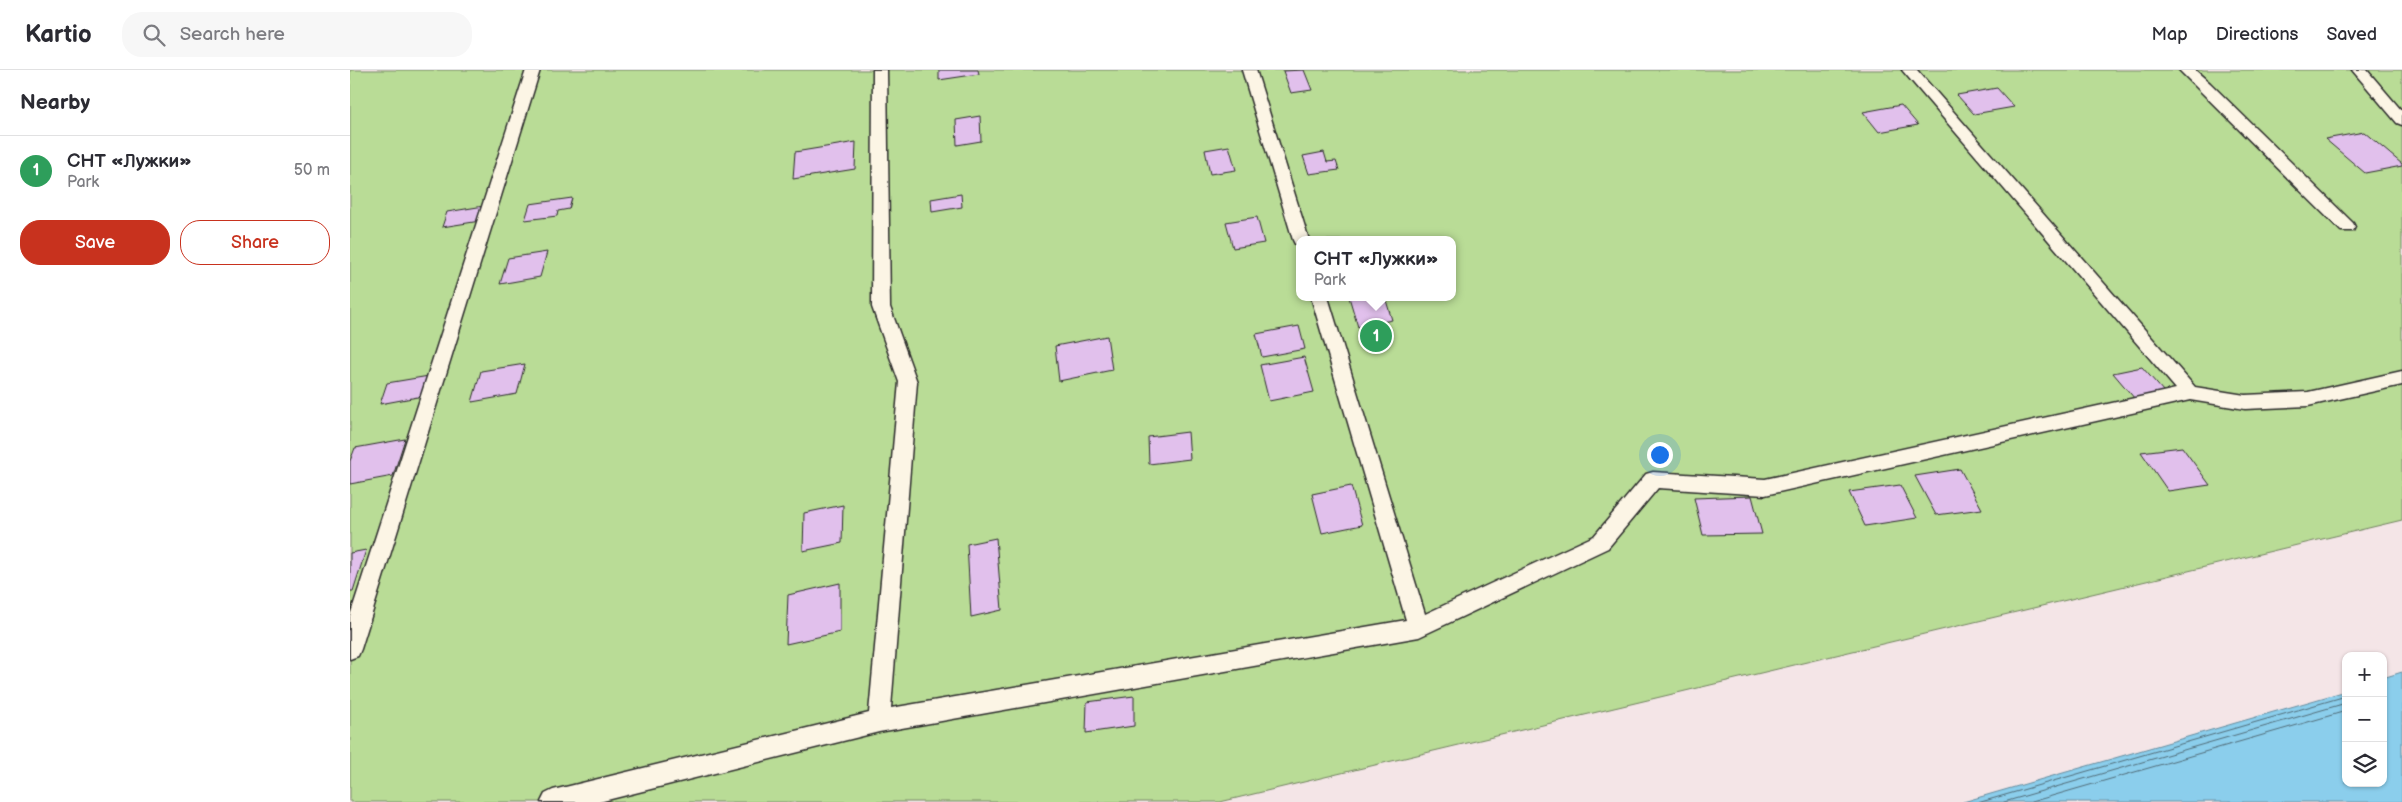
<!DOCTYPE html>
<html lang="en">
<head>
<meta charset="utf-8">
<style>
  body { margin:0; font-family:"Balsamiq Sans",sans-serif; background:#f7f7f7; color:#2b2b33 }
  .controls { position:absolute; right:15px; bottom:15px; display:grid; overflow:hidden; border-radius:10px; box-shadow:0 1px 4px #0004 }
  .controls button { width:45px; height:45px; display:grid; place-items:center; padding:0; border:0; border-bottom:1px solid #e1e1e2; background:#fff; color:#2b2b33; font:25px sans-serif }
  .you { position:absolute; left:1309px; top:384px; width:18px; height:18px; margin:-12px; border:4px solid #fff; border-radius:50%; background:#1a73e8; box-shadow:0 0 0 8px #1a73e833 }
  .badge { display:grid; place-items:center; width:32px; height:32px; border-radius:50%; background:#c8321e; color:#fff; font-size:16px; font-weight:700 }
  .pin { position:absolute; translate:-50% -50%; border:2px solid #fff; box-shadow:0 1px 5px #0006 }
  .popup { position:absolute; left:946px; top:166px; width:160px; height:65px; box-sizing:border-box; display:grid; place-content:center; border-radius:10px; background:#fff; filter:drop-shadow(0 1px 4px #0005); font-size:16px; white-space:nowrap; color:#7c7c81 }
  .popup b { font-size:19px; color:#2b2b33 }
  .popup::after { content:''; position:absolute; left:50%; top:100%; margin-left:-10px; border:10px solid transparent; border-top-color:#fff }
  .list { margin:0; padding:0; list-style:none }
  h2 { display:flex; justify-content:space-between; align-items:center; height:65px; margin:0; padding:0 20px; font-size:21px }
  h2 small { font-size:16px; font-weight:400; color:#7c7c81 }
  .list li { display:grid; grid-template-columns:32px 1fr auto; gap:15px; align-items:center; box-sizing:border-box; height:70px; padding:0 20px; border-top:1px solid #e1e1e2 }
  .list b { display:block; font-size:19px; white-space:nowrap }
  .list p { margin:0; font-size:16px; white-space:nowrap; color:#7c7c81 }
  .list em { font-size:16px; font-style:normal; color:#7c7c81 }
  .actions { display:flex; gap:10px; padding:15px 20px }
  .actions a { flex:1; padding:11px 0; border:1px solid #c8321e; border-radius:20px; text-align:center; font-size:18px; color:#c8321e }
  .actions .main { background:#c8321e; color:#fff }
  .icon { flex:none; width:28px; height:28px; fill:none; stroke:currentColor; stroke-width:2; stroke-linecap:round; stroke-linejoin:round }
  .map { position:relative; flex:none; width:2052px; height:732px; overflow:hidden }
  header { display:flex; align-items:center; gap:30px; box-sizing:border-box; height:70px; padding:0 25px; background:#fff; border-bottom:1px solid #e1e1e2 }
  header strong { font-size:24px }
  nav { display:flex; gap:28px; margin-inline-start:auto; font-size:18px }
  .search { width:350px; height:45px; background:#f7f7f7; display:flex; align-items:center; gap:12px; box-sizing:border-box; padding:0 18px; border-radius:20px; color:#7c7c81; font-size:19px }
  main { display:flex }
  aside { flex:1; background:#fff }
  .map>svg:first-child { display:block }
  .green { fill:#b9dc96; stroke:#728460; fill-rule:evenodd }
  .water { fill:#8bceec; stroke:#658d9f }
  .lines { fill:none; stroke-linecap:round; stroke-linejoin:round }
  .shore { stroke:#516c78; stroke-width:1 }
  .building { fill:#e1c0ec; stroke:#2b2b2b }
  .lane-casing { stroke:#2b2b2b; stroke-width:3 }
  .lane { fill:#fcf5e5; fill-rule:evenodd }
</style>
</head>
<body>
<header>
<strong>Kartio</strong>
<div class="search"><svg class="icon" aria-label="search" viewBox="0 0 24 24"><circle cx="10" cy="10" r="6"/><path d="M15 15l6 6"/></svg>Search here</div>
<nav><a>Map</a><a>Directions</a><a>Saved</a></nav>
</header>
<main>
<aside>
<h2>Nearby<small></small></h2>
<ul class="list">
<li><span class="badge" style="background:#2e9e5b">1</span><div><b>СНТ «Лужки»</b><p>Park</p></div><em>50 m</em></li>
</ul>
<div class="actions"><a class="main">Save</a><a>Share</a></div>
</aside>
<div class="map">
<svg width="2052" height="732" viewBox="0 0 2052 732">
  <rect width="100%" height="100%" fill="#f4e5e7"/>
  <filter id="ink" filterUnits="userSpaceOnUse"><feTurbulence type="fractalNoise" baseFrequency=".02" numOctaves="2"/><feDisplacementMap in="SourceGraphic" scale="10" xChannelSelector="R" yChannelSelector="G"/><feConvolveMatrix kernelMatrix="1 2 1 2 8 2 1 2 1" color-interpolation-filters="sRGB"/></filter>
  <g filter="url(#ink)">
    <path class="green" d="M 0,0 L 2052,0 L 2052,450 L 870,732 L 0,732 ZM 950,170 L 1102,170 L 1102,227 L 950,227 Z"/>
    <path class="water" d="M 2052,602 L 2052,732 L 1613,732 L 1996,621 L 1996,713 L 2033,713 L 2033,608 Z"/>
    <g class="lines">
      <path class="shore" d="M 1631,732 L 1996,626
        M 1654,732 L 1996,633
        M 1681,732 L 1996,641"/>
    </g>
    <path class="building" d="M 589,0 L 628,0 L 629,4 L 589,10 Z
      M 954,0 L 962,20 L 941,23 L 933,1 Z
      M 1647,18 L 1664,37 L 1624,44 L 1607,25 Z
      M 1551,35 L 1568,55 L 1529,62 L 1513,42 Z
      M 630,46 L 631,71 L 607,75 L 606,50 Z
      M 2014,62 L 2052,94 L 2052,96 L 2015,103 L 1975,69 Z
      M 506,72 L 505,99 L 443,109 L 445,82 Z
      M 879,76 L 886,100 L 860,104 L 855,80 Z
      M 974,82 L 977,92 L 986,91 L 989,100 L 959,104 L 953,86 Z
      M 611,124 L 612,137 L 582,142 L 581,129 Z
      M 222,128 L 219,139 L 208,141 L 207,146 L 175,150 L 180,134 Z
      M 134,136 L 130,151 L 92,157 L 97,142 Z
      M 907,147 L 914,173 L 883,178 L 876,152 Z
      M 197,182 L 190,207 L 150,214 L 158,188 Z
      M 999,227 L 1035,227 L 1042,250 L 1008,257 Z
      M 949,256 L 955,279 L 912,287 L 906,264 Z
      M 757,266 L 762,300 L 709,311 L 705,276 Z
      M 954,287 L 964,322 L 919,331 L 910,295 Z
      M 175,294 L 167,324 L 122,332 L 131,301 Z
      M 1792,297 L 1814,322 L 1785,329 L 1763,303 Z
      M 79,306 L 73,326 L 30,334 L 37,313 Z
      M 838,362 L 840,389 L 799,394 L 798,367 Z
      M 55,369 L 43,406 L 0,414 L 0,391 L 5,378 Z
      M 1832,377 L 1860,415 L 1818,421 L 1791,382 Z
      M 1610,399 L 1632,439 L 1586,445 L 1565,406 Z
      M 1550,415 L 1567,448 L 1515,456 L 1499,422 Z
      M 1001,416 L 1012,455 L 972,463 L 962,424 Z
      M 1402,426 L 1412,464 L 1353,465 L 1344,428 Z
      M 493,435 L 492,473 L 453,481 L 454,443 Z
      M 646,468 L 652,540 L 621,547 L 617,474 Z
      M 16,480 L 3,521 L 0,521 L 0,483 Z
      M 490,513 L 490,562 L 436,574 L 438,525 Z
      M 784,626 L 784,656 L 736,663 L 737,632 Z"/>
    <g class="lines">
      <g class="lane-casing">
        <path id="lane" d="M 176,0 L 190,0 L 11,579 L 8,586 L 0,589 L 0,546 Z
          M 523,0 L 537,0 L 540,237 L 567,312 L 541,638 L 1056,550 L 961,227 L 978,227 L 1075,544 L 1244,466 L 1296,404 L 1303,402 L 1415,409 L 1826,319 L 1552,0 L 1567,0 L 1845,317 L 1895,325 L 1958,322 L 2052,301 L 2052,315 L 1958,336 L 1895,339 L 1840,330 L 1415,425 L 1308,418 L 1258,478 L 1069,567 L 529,662 L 249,732 L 191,732 L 195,724 L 203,720 L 519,643 L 549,312 L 522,237 Z
          M 892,0 L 906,0 L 959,170 L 950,170 L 950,175 L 945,174 L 943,170 Z
          M 1829,0 L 1845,0 L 1860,13 L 2003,153 L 2005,157 L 2003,161 L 1991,161 Z
          M 2002,0 L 2017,0 L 2052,41 L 2052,55 L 2047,53 Z"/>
      </g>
      <use href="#lane" class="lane"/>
    </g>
  </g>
</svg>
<div class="controls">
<button>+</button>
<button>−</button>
<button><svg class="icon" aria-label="layers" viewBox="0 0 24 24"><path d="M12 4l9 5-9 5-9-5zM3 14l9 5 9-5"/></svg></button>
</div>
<div class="you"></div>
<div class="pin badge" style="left:1026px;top:266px;background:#2e9e5b">1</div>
<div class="popup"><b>СНТ «Лужки»</b>Park</div>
</div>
</main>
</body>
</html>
